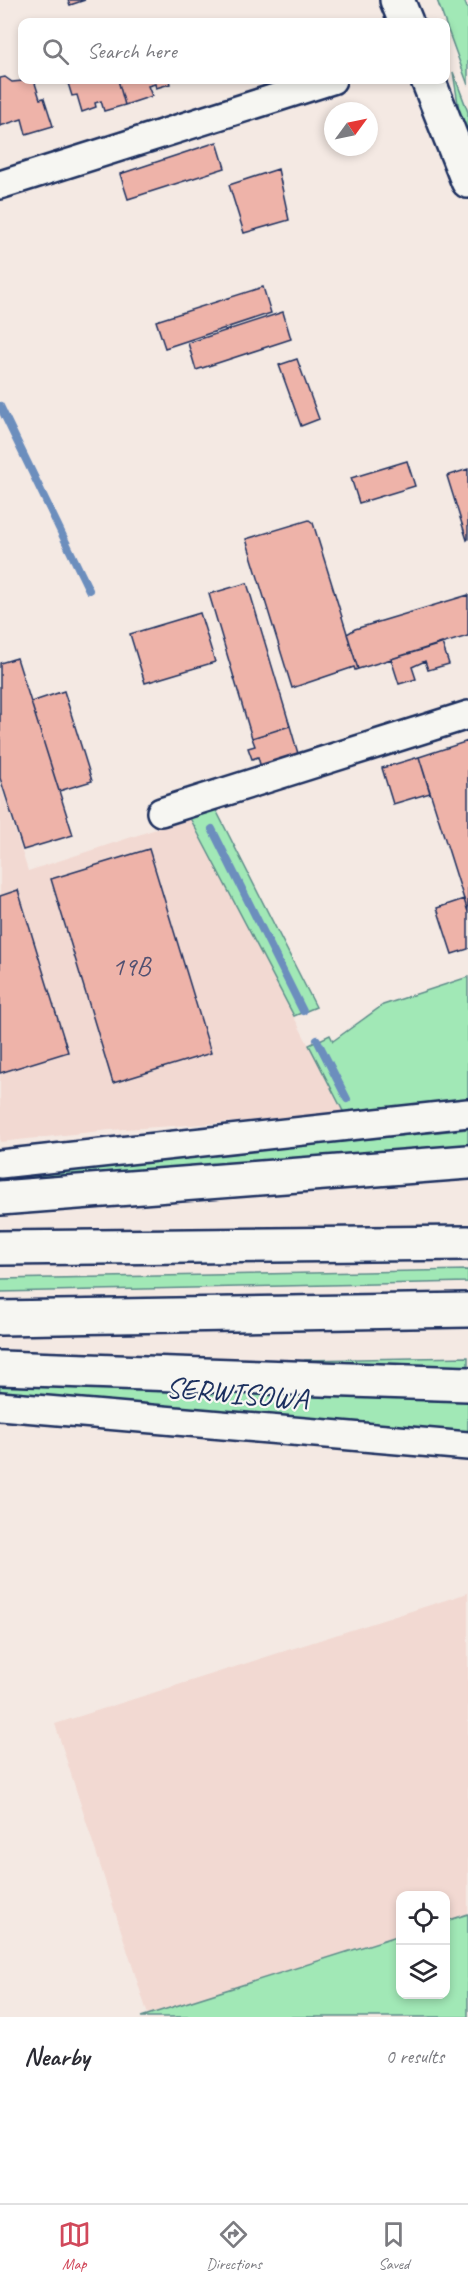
<!DOCTYPE html>
<html lang="en">
<head>
<meta charset="utf-8">
<style>
  body { margin:0; font-family:Caveat,sans-serif; background:#f2f2f3; color:#2b2b33 }
  .controls { position:absolute; right:18px; bottom:18px; display:grid; overflow:hidden; border-radius:12px; box-shadow:0 3px 9px #0003 }
  .controls button { width:54px; height:54px; display:grid; place-items:center; padding:0; border:0; border-bottom:2px solid #e1e1e2; background:#fff; color:#2b2b33; font:30px sans-serif }
  .compass { position:absolute; left:324px; top:102px; width:54px; height:54px; border-radius:50%; background:#fff; box-shadow:0 3px 9px #0003; rotate:57deg }
  .list { margin:0; padding:0; list-style:none }
  h2 { display:flex; justify-content:space-between; align-items:center; height:78px; margin:0; padding:0 24px; font-size:26px }
  h2 small { font-size:20px; font-weight:400; color:#7c7c81 }
  .icon { flex:none; width:33px; height:33px; fill:none; stroke:currentColor; stroke-width:2; stroke-linecap:round; stroke-linejoin:round }
  .map { position:relative; flex:none; width:468px; height:2017px; overflow:hidden }
  .search { position:absolute; background:#fff; box-shadow:0 3px 9px #0003; left:18px; right:18px; top:18px; height:66px; display:flex; align-items:center; gap:15px; box-sizing:border-box; padding:0 21px; border-radius:12px; color:#7c7c81; font-size:22px }
  .sheet { height:186px; background:#fff }
  nav { display:flex; justify-content:space-around; align-items:center; box-sizing:border-box; height:84px; border-top:2px solid #e1e1e2; background:#fff; font-size:16px; color:#7c7c81 }
  nav a { display:grid; justify-items:center; gap:3px }
  nav .on { color:#d1495b }
  .map>svg:first-child { display:block }
  .built { fill:#f2d9d2 }
  .green { fill:#a1e8b6; stroke:#5e8c8a; stroke-width:1.5 }
  .lines { fill:none; stroke-linecap:round; stroke-linejoin:round }
  .stream { stroke:#6c8ebd; stroke-width:8 }
  .building { fill:#eeb3a9; stroke:#1b2f5e; stroke-width:1.5 }
  .minor-casing { stroke:#1b2f5e; stroke-width:32 }
  .major-casing { stroke:#1b2f5e; stroke-width:38 }
  .highway-casing { stroke:#1b2f5e; stroke-width:38 }
  .minor { stroke:#f6f6f2; stroke-width:27 }
  .major { stroke:#f6f6f2; stroke-width:33 }
  .highway { stroke:#f6f6f2; stroke-width:33 }
  .labels { text-anchor:middle; dominant-baseline:central; stroke-width:4.5; stroke-linejoin:round; paint-order:stroke }
  .number-label { font-size:27px; fill:#505071 }
  .street-label { font-size:30px; fill:#1b2f5e; stroke:#f6f6f2 }
</style>
</head>
<body>
<div class="map">
<svg width="468" height="2017" viewBox="0 0 468 2017">
  <rect width="100%" height="100%" fill="#f4e9e3"/>
  <filter id="ink" filterUnits="userSpaceOnUse"><feTurbulence type="fractalNoise" baseFrequency=".0167" numOctaves="2"/><feDisplacementMap in="SourceGraphic" scale="12" xChannelSelector="R" yChannelSelector="G"/><feConvolveMatrix kernelMatrix="1 2 1 2 8 2 1 2 1" color-interpolation-filters="sRGB"/></filter>
  <g filter="url(#ink)">
    <path class="built" d="M 0,783 L 28,871 L 190,818 L 345,1115 L 110,1130 L 0,1142 Z
      M 468,1593 L 468,1914 L 446,1921 L 446,1896 L 400,1896 L 400,1935 L 148,2015 L 55,1724 Z"/>
    <path class="green" d="M 437,0 L 464,0 L 468,10 L 468,85 Z
      M 453,72 L 468,112 L 468,135 L 460,116 Z
      M 215,808 L 316,1007 L 294,1016 L 190,818 Z
      M 468,977 L 468,1102 L 345,1115 L 309,1045 L 330,1035 L 333,1041 L 383,1005 Z
      M 468,1129 L 468,1154 L 0,1188 L 0,1176 Z
      M 468,1270 L 468,1282 L 0,1292 L 0,1279 Z
      M 468,1357 L 468,1372 L 306,1365 L 305,1360 Z
      M 0,1379 L 455,1399 L 468,1400 L 468,1433 L 0,1396 Z
      M 468,1914 L 468,2017 L 141,2017 L 400,1935 L 400,1994 L 446,1994 L 446,1921 Z"/>
    <g class="lines">
      <path class="stream" d="M 0,406 L 89,590
        M 212,829 L 303,1011
        M 317,1040 L 347,1099"/>
    </g>
    <path class="building" d="M 68,0 L 85,0 L 70,5 Z
      M 5,77 L 12,82 L 34,80 L 40,99 L 44,98 L 53,126 L 26,134 L 22,119 L 0,126 L 0,78 Z
      M 67,80 L 118,80 L 125,105 L 104,111 L 101,101 L 95,103 L 96,107 L 82,112 L 77,95 L 72,96 Z
      M 118,80 L 169,80 L 170,84 L 156,88 L 155,84 L 148,86 L 152,96 L 125,105 Z
      M 217,142 L 225,168 L 128,199 L 120,174 Z
      M 278,169 L 289,220 L 244,233 L 229,185 Z
      M 263,287 L 271,313 L 165,348 L 156,321 Z
      M 283,312 L 291,339 L 196,370 L 188,343 Z
      M 297,359 L 319,419 L 301,426 L 279,365 Z
      M 407,461 L 415,486 L 359,503 L 351,478 Z
      M 468,469 L 468,539 L 467,540 L 447,476 Z
      M 309,520 L 313,523 L 358,669 L 355,670 L 354,667 L 292,688 L 246,539 Z
      M 247,583 L 290,726 L 252,738 L 209,594 Z
      M 468,595 L 468,636 L 358,669 L 347,634 L 355,629 Z
      M 200,613 L 215,662 L 145,683 L 130,634 Z
      M 442,643 L 449,664 L 428,670 L 425,661 L 412,667 L 416,679 L 399,684 L 391,659 Z
      M 17,658 L 73,835 L 23,850 L 0,778 L 0,663 Z
      M 64,691 L 92,781 L 59,791 L 31,702 Z
      M 290,726 L 299,757 L 261,768 L 258,757 L 252,759 L 248,748 L 255,746 L 252,738 Z
      M 468,741 L 468,912 L 419,757 Z
      M 419,757 L 430,793 L 393,804 L 382,768 Z
      M 149,849 L 211,1053 L 113,1083 L 51,879 Z
      M 18,890 L 68,1052 L 0,1073 L 0,896 Z
      M 464,899 L 468,912 L 468,949 L 452,954 L 437,908 Z"/>
    <g class="lines">
      <g class="minor-casing">
        <path id="minor" d="M 0,185 L 332,80
          M 161,812 L 468,715
          M 0,1164 L 468,1113
          M 0,1406 L 468,1446"/>
      </g>
      <g class="major-casing">
        <path id="major" d="M 397,0 L 406,22
          M 428,80 L 468,181"/>
      </g>
      <g class="highway-casing">
        <path id="highway" d="M 0,1198 L 468,1162
          M 0,1248 L 468,1243
          M 0,1318 L 468,1310
          M 0,1368 L 468,1384"/>
      </g>
      <use href="#minor" class="minor"/>
      <use href="#major" class="major"/>
      <use href="#highway" class="highway"/>
    </g>
  </g>
  <g class="labels">
    <g class="number-label">
      <text x="131" y="966">19B</text>
    </g>
    <g class="street-label">
      <text transform="translate(237 1393) rotate(5)">SERWISOWA</text>
    </g>
  </g>
</svg>
<div class="controls">
<button><svg class="icon" aria-label="locate" viewBox="0 0 24 24"><circle cx="12" cy="12" r="6"/><path d="M12 2v4M12 18v4M2 12h4M18 12h4"/></svg></button>
<button><svg class="icon" aria-label="layers" viewBox="0 0 24 24"><path d="M12 4l9 5-9 5-9-5zM3 14l9 5 9-5"/></svg></button>
</div>
<svg class="compass" viewBox="-18 -18 36 36"><path d="M0-13l5 13h-10z" fill="#e53935"/><path d="M0 13l5-13h-10z" fill="#7c7c81"/></svg>
<div class="search"><svg class="icon" aria-label="search" viewBox="0 0 24 24"><circle cx="10" cy="10" r="6"/><path d="M15 15l6 6"/></svg>Search here</div>
</div>
<section class="sheet">
<h2>Nearby<small>0 results</small></h2>
<ul class="list">
</ul>
</section>
<nav>
<a class="on"><svg class="icon" aria-label="map" viewBox="0 0 24 24"><path d="M3 6l6-2 6 2 6-2v14l-6 2-6-2-6 2zM9 4v14M15 6v14"/></svg>Map</a>
<a><svg class="icon" aria-label="directions" viewBox="0 0 24 24"><path d="M12 3l9 9-9 9-9-9zM9 14v-3h6M13 9l2 2-2 2"/></svg>Directions</a>
<a><svg class="icon" aria-label="saved" viewBox="0 0 24 24"><path d="M7 4h10v16l-5-4-5 4z"/></svg>Saved</a>
</nav>
</body>
</html>
